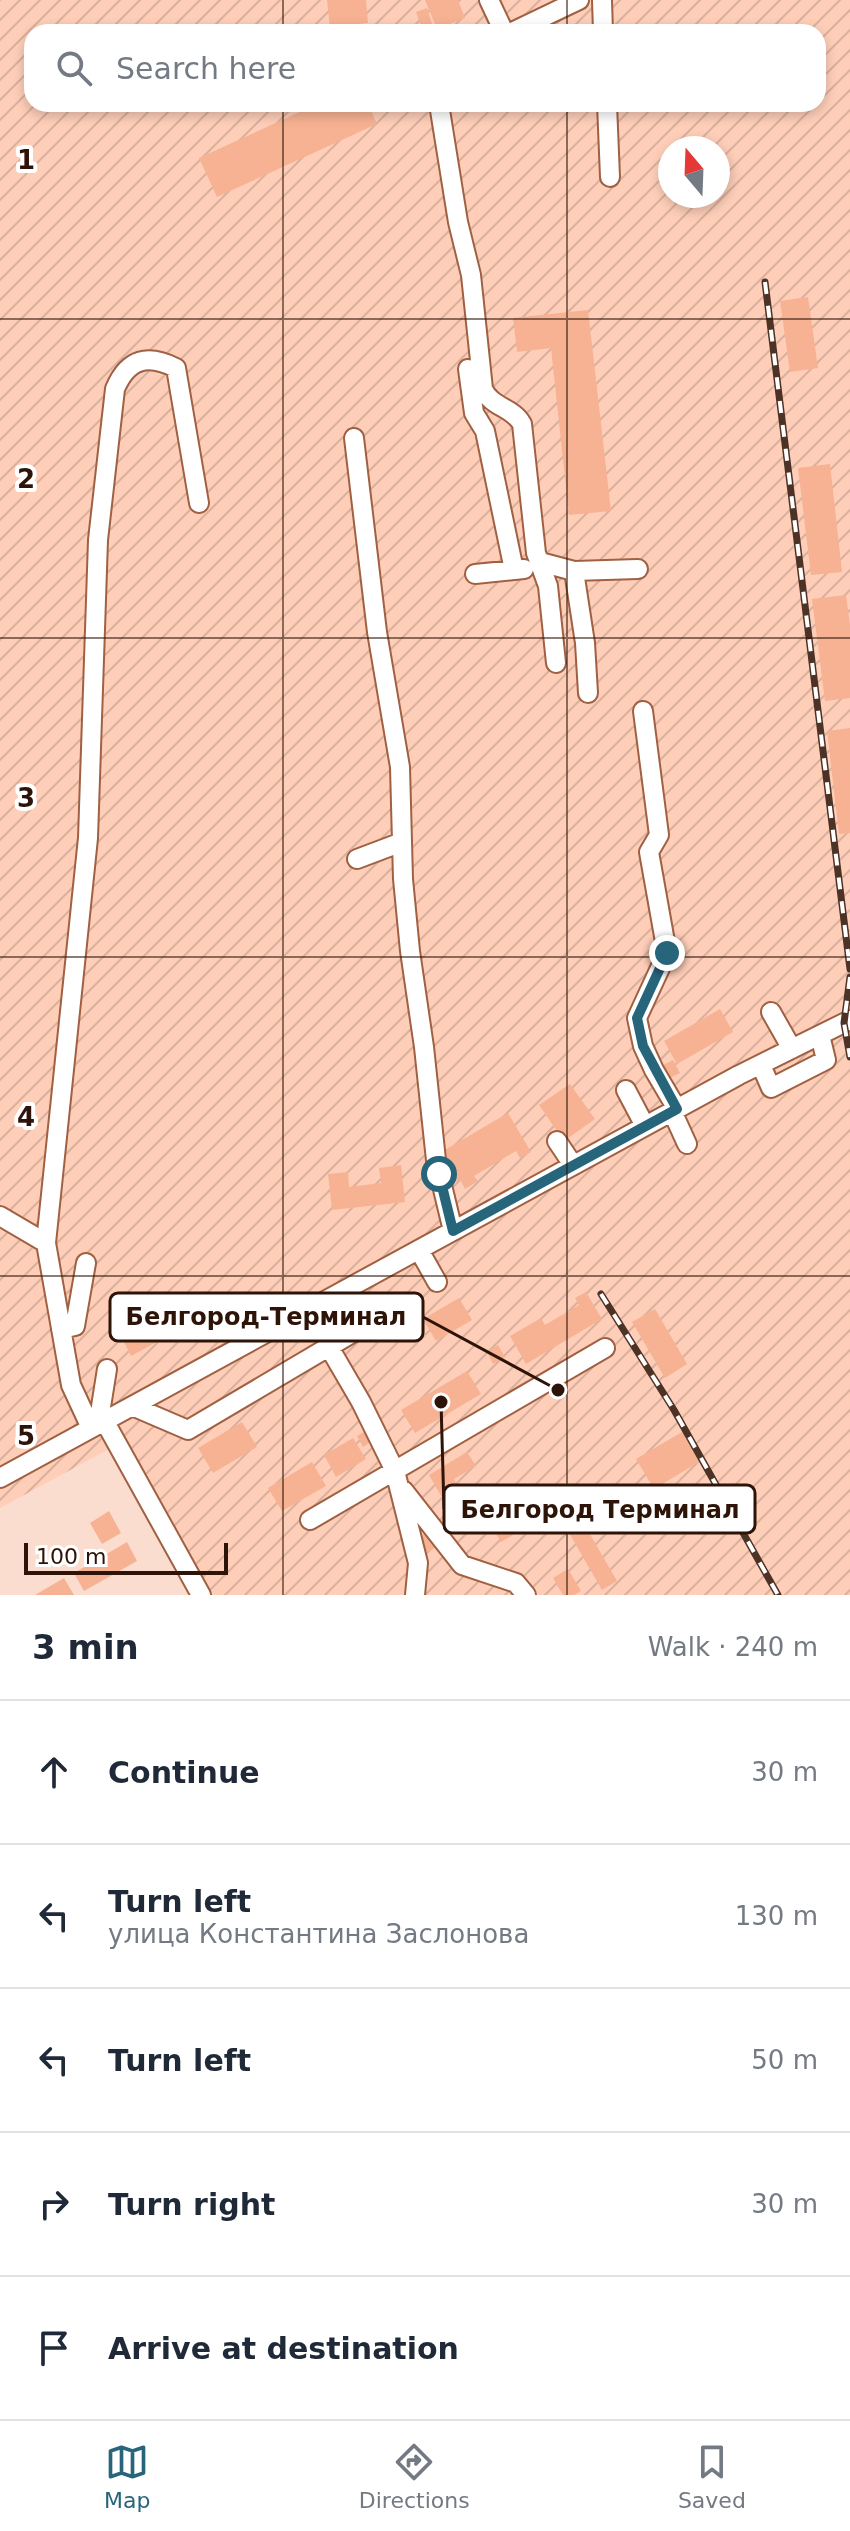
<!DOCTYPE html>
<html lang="en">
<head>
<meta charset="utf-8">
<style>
  body { margin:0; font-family:"DejaVu Sans",sans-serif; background:#f2f2f3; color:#1f2937 }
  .compass { position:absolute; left:658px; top:136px; width:72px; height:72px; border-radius:50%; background:#fff; box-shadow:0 4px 12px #0003; rotate:341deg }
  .scale { position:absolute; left:24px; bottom:20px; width:204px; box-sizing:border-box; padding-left:8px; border:4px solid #2e1408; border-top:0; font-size:22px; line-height:28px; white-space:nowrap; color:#2e1408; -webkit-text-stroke:6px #fff; paint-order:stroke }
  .stop { position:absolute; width:24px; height:24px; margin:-18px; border:6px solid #27657b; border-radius:50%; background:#fff }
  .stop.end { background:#27657b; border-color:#fff; box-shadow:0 2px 8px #0008 }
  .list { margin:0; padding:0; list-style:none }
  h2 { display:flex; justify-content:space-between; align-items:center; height:104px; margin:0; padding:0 32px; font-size:34px }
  h2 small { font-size:26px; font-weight:400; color:#747a83 }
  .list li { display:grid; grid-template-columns:52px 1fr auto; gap:24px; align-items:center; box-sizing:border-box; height:144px; padding:0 32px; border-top:2px solid #e0e1e3 }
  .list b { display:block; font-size:30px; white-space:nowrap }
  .list p { margin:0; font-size:26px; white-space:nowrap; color:#747a83 }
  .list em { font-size:26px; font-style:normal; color:#747a83 }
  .icon { flex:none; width:44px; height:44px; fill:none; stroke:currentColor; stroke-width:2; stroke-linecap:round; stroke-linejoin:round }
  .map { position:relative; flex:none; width:850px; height:1595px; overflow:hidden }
  .search { position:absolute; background:#fff; box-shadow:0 4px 12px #0003; left:24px; right:24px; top:24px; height:88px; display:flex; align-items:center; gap:20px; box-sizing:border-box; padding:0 28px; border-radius:24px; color:#747a83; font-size:30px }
  .sheet { height:824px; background:#fff }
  nav { display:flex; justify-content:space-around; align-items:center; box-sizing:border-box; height:112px; border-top:2px solid #e0e1e3; background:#fff; font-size:22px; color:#747a83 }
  nav a { display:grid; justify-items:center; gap:4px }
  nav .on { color:#27657b }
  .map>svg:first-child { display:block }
  .industrial { fill:url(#industrial-furrows); fill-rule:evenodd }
  .building { fill:#f7b293 }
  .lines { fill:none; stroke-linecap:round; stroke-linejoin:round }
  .minor-casing { stroke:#a06042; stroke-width:22 }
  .minor { stroke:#fff; stroke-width:18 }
  .rail-casing { stroke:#4d3326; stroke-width:7 }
  .rail { stroke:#fff; stroke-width:4; stroke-dasharray:12; stroke-linecap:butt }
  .route { stroke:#27657b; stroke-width:10 }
  .grid { fill:none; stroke:#2e1408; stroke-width:2; stroke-opacity:0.55 }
  .grid-label { font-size:26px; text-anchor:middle; font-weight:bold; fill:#2e1408; stroke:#fff; stroke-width:8; stroke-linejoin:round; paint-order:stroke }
  .leader { fill:none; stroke:#2e1408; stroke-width:3 }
  .callout-dot { fill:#2e1408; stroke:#fff; stroke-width:3 }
  .callout { fill:#fff; stroke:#2e1408; stroke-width:3 }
  .callout-label { font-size:24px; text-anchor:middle; font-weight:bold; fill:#2e1408 }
</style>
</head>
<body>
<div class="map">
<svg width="850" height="1595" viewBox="0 0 850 1595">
  <defs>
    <pattern id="industrial-furrows" width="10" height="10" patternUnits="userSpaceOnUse" patternTransform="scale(2)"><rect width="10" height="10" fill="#feceb8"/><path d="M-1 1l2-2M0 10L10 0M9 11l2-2" fill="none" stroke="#dab09d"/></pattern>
  </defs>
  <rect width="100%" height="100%" fill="#fbddd0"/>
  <path class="industrial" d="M 0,0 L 850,0 L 850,1595 L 192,1595 L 111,1448 L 0,1508 ZM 32,32 L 818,32 L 818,104 L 32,104 ZM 670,148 L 718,148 L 718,196 L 670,196 Z"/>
  <path class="building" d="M 327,0 L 366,0 L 368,23 L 330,27 Z
    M 425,0 L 458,0 L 465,18 L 437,29 Z
    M 427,8 L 434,30 L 423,32 L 416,12 Z
    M 317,104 L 368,104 L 377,124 L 217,197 L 199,158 Z
    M 808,297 L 818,368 L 790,372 L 780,301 Z
    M 588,310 L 611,511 L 569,515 L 551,348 L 517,352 L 513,318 Z
    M 830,464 L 842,572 L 811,575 L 798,468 Z
    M 846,595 L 850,625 L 850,698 L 825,701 L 812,599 Z
    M 850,728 L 850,833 L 839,834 L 827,731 Z
    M 720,1009 L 733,1032 L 677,1064 L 664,1041 Z
    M 673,1060 L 680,1073 L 666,1080 L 659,1067 Z
    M 570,1084 L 595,1119 L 564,1141 L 539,1105 Z
    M 508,1113 L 531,1152 L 520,1158 L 516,1151 L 474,1176 L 478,1181 L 465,1189 L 460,1179 L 448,1186 L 444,1179 L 455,1173 L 443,1151 Z
    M 401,1165 L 405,1202 L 332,1210 L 328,1174 L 348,1172 L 349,1187 L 381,1183 L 379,1168 Z
    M 196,1292 L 208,1314 L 131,1356 L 120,1334 Z
    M 586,1292 L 602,1319 L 526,1364 L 510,1336 L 541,1318 L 545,1325 L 579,1305 L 575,1298 Z
    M 459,1298 L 472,1320 L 436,1341 L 423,1319 Z
    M 655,1309 L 687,1364 L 665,1378 L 632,1322 Z
    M 498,1345 L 505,1357 L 493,1364 L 487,1352 Z
    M 467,1371 L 481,1394 L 415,1433 L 401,1410 Z
    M 242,1422 L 257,1447 L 213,1473 L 198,1448 Z
    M 369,1429 L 375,1439 L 363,1447 L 357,1436 Z
    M 682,1432 L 699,1462 L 654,1489 L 636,1459 Z
    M 353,1438 L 366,1459 L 336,1477 L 324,1455 Z
    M 467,1452 L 476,1466 L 454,1479 L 465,1499 L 487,1486 L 513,1535 L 501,1542 L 481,1509 L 457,1523 L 429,1475 Z
    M 312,1462 L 326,1486 L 282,1511 L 268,1488 Z
    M 576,1510 L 617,1581 L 602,1590 L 561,1519 Z
    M 109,1511 L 121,1533 L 102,1544 L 90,1523 Z
    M 428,1532 L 436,1547 L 424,1554 L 416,1539 Z
    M 127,1542 L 137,1561 L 84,1591 L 74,1573 Z
    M 568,1569 L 581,1591 L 574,1595 L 563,1595 L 553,1578 Z
    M 64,1578 L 74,1595 L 35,1595 Z"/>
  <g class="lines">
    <g class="minor-casing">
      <path id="minor" d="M 489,0 L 504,32
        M 602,0 L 603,32
        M 512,32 L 579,0
        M 439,104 L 458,222 L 471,275 L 483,389 C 492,408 513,407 522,424 L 536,553 L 548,586 L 556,663
        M 607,104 L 610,177
        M 468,369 L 474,413 L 485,431 L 514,570
        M 354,438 L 377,632 L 400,767 L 403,879 L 410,951 L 424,1047 L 436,1160 L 453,1231
        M 540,562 L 574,571 L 585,643 L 588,693
        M 574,571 L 638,569
        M 475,574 L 524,569
        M 643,711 L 659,835 L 649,852 L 667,953 L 637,1018 L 643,1046 L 654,1070 L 677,1109
        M 357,859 L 402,842
        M 771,1012 L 792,1049
        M 761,1065 L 771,1088 L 826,1060 L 820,1035
        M 626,1090 L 645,1126
        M 672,1111 L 687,1144
        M 557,1141 L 573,1165
        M 0,1216 L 46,1243
        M 419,1250 L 437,1282
        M 61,1329 L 75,1326 L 86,1263
        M 329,1347 L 361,1402 L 395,1471 L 418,1563 L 415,1595
        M 107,1369 L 100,1413 L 201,1595
        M 132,1406 L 188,1430 L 354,1332 L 342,1292
        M 91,1428 L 71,1385 L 46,1243 L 88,838 L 98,540 L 115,389 C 128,358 148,354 176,368 L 199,503
        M 0,1478 L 739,1075 L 850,1020
        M 404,1491 L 462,1565 L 516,1583 L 526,1595
        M 310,1520 L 605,1348"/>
    </g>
    <use href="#minor" class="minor"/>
    <g class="rail-casing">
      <path id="rail" d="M 765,282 L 850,969
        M 850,977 L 844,1023 L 850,1057
        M 601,1294 L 674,1410 L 778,1595"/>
    </g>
    <use href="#rail" class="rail"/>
  </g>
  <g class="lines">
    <path class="route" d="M 439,1174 L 453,1231 L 677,1109 L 643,1046 L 637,1018 L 667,953"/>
  </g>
  <path class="grid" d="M 283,0 L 283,32M 567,0 L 567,32M 283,104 L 283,1595M 567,104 L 567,1595M 0,319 L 850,319M 0,638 L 850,638M 0,957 L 850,957M 0,1276 L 850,1276"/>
  <g class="grid-label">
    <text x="26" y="169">1</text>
    <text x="26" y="488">2</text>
    <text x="26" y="807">3</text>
    <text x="26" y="1126">4</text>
    <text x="26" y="1445">5</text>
  </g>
  <path class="leader" d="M558 1390L423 1317M441 1402L444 1509"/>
  <g class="callout-dot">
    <circle cx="558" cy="1390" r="8"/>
    <circle cx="441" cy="1402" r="8"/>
  </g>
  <g class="callout">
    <rect x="110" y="1293" width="313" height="48" rx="8"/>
    <rect x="444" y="1485" width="311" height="48" rx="8"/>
  </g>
  <g class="callout-label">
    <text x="266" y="1325">Белгород-Терминал</text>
    <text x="600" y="1518">Белгород Терминал</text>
  </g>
</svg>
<svg class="compass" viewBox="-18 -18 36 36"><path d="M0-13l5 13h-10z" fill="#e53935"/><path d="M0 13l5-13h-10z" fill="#747a83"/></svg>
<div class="scale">100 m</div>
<div class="stop" style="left:439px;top:1174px"></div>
<div class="stop end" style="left:667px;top:953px"></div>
<div class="search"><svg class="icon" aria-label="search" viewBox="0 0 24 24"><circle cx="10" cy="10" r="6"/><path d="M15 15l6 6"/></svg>Search here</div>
</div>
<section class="sheet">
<h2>3 min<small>Walk · 240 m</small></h2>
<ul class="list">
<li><svg class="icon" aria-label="ahead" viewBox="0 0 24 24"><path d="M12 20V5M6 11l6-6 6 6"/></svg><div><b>Continue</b></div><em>30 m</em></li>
<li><svg class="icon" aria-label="left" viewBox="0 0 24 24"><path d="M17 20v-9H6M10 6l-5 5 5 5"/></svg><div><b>Turn left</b><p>улица Константина Заслонова</p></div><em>130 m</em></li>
<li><svg class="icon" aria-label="left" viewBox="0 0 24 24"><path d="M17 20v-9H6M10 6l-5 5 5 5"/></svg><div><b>Turn left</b></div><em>50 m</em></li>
<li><svg class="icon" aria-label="right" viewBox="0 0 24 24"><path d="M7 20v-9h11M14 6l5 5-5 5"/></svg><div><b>Turn right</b></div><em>30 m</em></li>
<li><svg class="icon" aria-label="arrive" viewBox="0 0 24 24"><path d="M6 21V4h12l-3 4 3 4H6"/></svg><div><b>Arrive at destination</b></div></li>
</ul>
</section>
<nav>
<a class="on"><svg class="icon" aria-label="map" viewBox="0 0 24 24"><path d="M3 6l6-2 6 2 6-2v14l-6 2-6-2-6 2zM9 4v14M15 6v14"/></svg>Map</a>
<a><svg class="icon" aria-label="directions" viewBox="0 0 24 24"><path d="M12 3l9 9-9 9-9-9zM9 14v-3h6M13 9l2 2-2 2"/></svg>Directions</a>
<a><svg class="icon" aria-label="saved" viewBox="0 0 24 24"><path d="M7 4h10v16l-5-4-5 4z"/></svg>Saved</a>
</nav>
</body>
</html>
